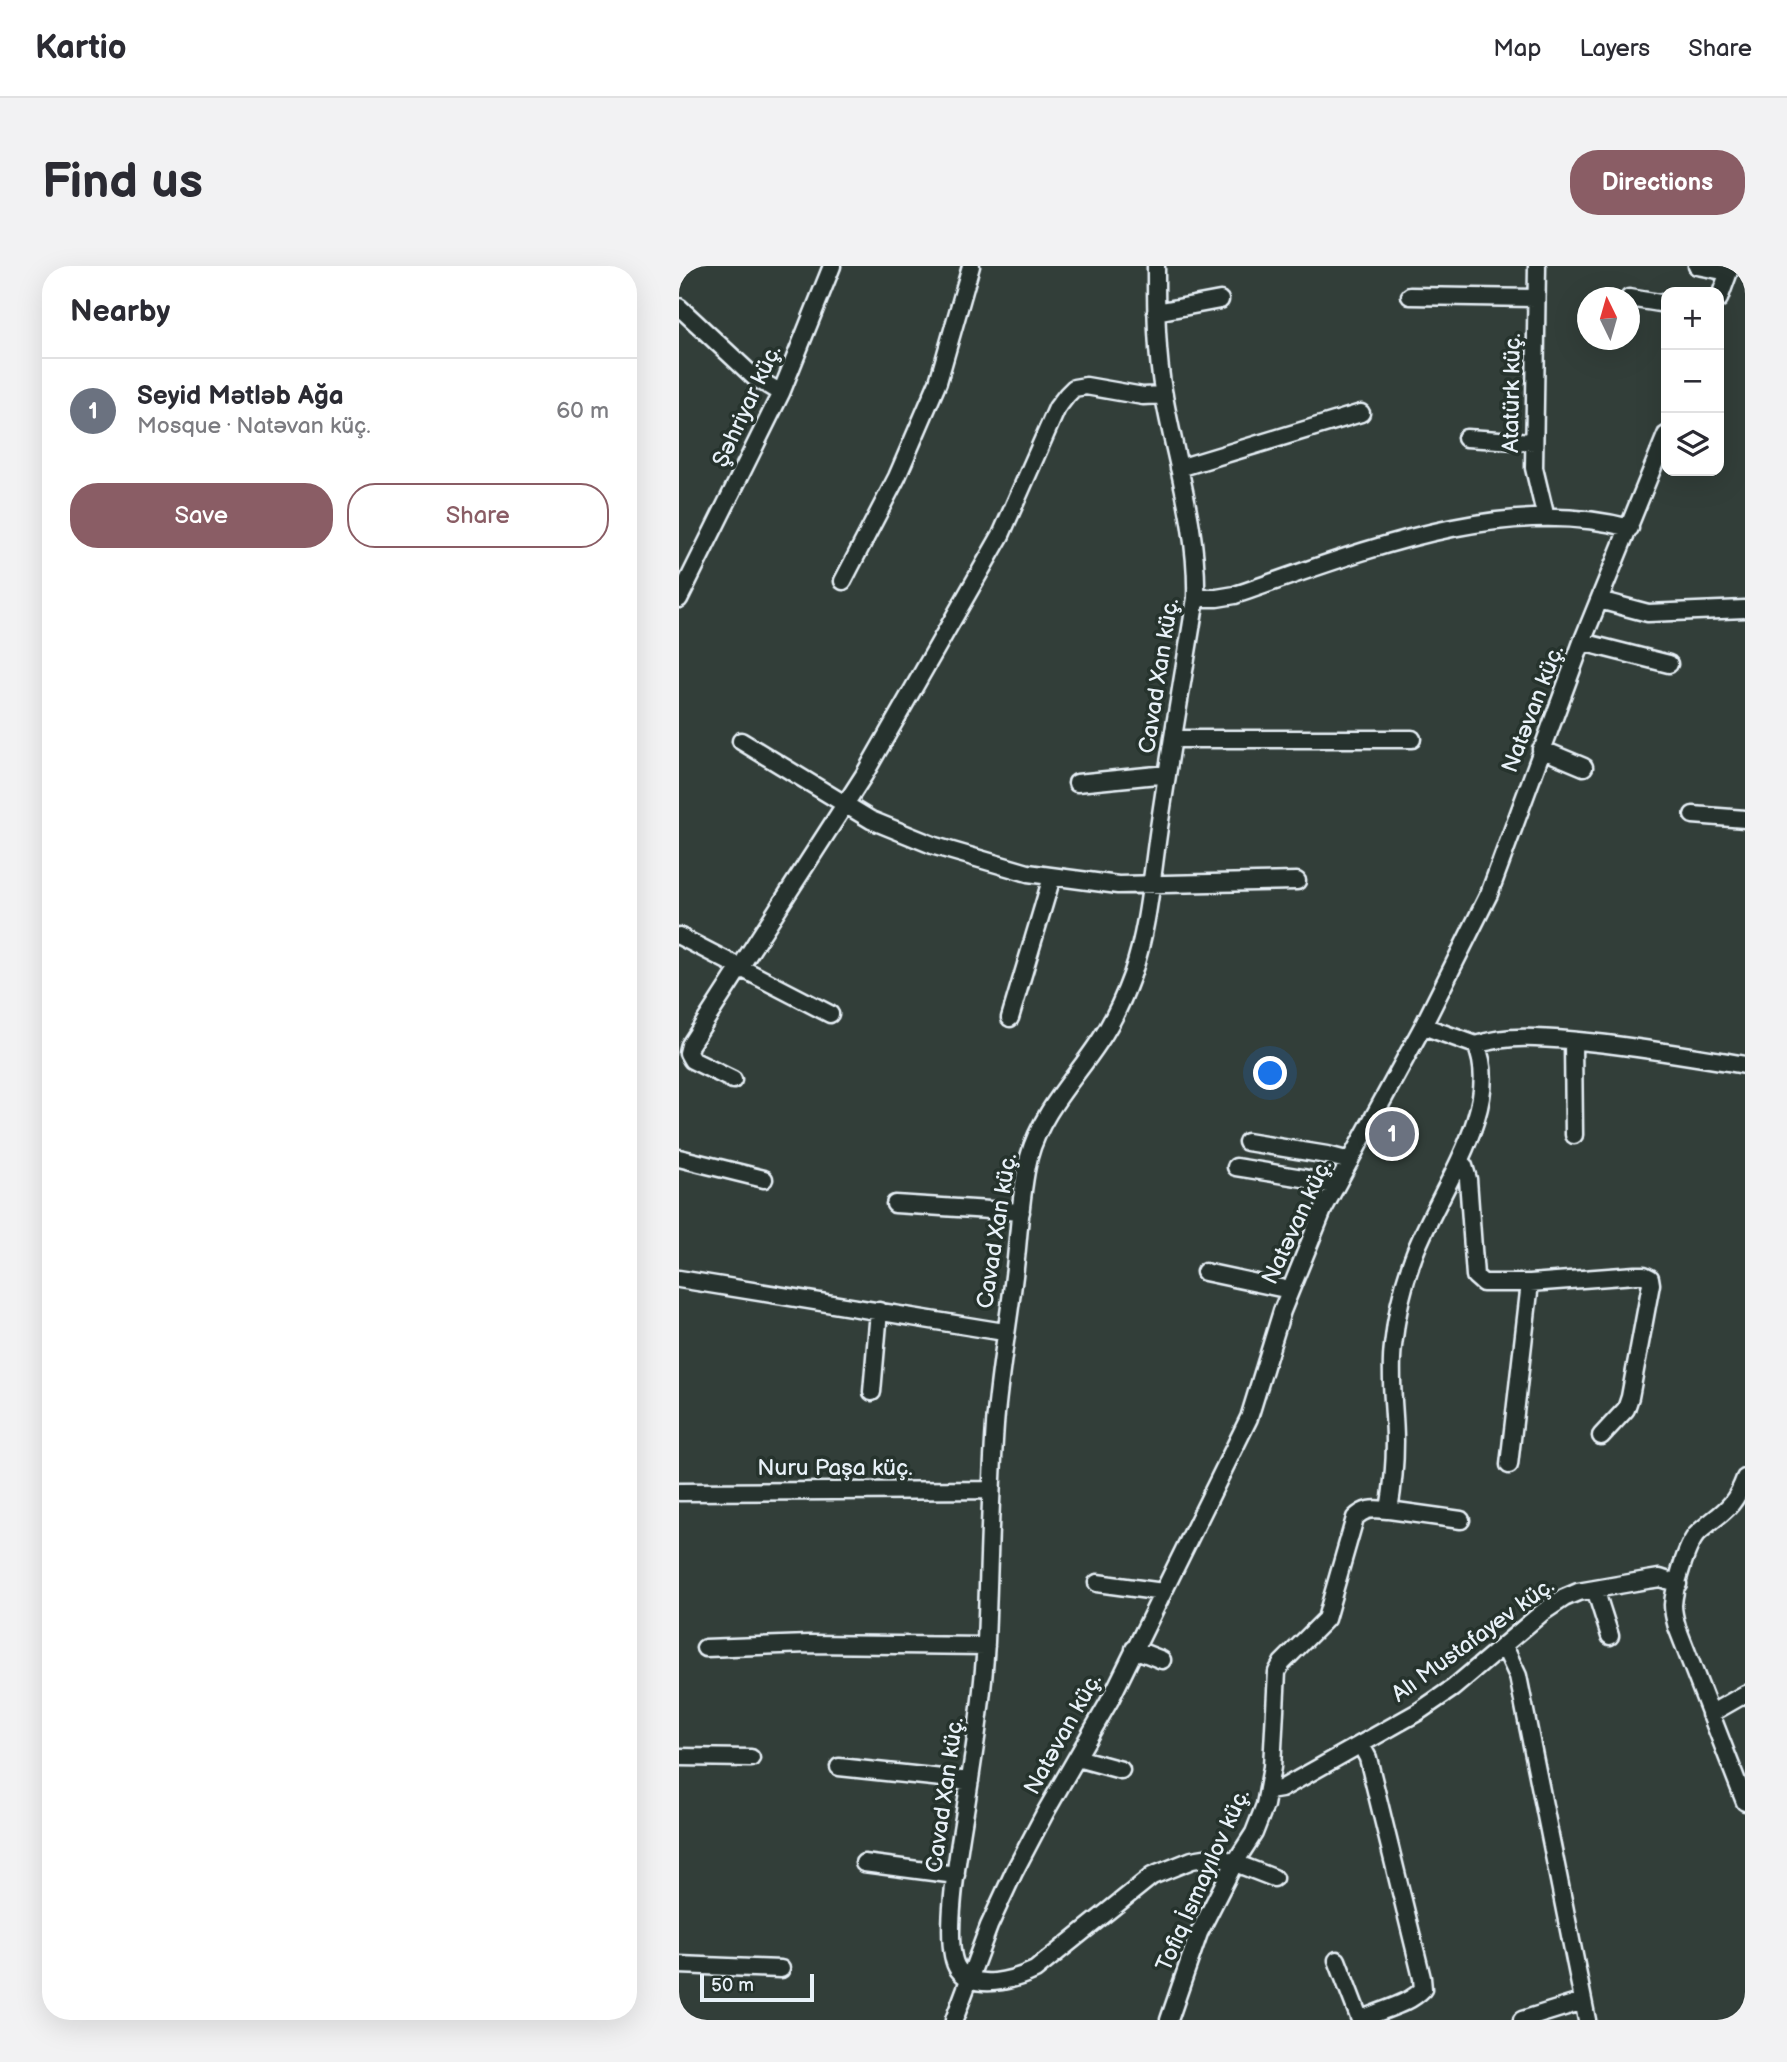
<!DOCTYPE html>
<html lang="en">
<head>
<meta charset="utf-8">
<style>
  body { margin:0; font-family:"Balsamiq Sans",sans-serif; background:#f2f2f3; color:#2b2b33 }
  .controls { position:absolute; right:21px; top:21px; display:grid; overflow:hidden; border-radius:14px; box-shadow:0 7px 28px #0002 }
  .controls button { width:63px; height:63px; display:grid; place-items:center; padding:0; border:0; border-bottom:2px solid #e1e1e2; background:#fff; color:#2b2b33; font:35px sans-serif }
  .compass { position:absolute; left:898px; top:21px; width:63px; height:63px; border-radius:50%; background:#fff; box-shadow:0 7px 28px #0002; rotate:355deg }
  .scale { position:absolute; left:21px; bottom:18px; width:114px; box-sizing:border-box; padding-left:7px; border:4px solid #e8f1f8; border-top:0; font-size:19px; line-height:24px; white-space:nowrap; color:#e8f1f8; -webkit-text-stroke:5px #26332d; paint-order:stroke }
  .you { position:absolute; left:592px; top:808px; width:24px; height:24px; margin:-18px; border:5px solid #fff; border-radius:50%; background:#1a73e8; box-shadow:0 0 0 10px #1a73e833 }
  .badge { display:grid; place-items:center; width:46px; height:46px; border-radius:50%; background:#8a5d65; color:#fff; font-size:23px; font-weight:700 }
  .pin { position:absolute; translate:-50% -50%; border:4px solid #fff; box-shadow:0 2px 7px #0006 }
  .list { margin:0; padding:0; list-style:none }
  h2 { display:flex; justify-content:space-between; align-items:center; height:91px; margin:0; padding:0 28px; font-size:30px }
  h2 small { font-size:23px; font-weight:400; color:#7c7c81 }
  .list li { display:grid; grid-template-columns:46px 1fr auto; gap:21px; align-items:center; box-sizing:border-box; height:105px; padding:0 28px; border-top:2px solid #e1e1e2 }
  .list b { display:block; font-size:26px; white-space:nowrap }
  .list p { margin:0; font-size:23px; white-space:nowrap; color:#7c7c81 }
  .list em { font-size:23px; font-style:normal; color:#7c7c81 }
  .actions { display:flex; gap:14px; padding:21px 28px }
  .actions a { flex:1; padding:16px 0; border:2px solid #8a5d65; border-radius:28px; text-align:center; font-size:24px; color:#8a5d65 }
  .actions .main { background:#8a5d65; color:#fff }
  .icon { flex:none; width:38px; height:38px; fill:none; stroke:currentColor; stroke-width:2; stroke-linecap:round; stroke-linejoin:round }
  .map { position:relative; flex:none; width:1066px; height:1754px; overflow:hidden; border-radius:28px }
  header { display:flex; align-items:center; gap:42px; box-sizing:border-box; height:98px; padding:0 35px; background:#fff; border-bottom:2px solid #e1e1e2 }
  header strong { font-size:33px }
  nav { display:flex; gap:38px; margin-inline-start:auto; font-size:24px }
  .intro { display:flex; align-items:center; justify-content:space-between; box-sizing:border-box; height:168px; padding:0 42px }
  h1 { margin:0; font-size:49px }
  .button { padding:18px 32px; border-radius:28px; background:#8a5d65; color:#fff; font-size:24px; font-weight:700 }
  main { display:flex; gap:42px; padding:0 42px }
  aside { flex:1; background:#fff; border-radius:28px; box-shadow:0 7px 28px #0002 }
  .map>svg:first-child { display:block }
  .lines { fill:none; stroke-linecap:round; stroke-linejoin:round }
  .minor-casing { stroke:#e8f1f8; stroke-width:21 }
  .minor { stroke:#26332d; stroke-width:16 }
  .labels { text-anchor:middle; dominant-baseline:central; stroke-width:7; stroke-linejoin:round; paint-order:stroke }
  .street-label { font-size:23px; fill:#e8f1f8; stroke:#26332d }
</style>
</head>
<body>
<header>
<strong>Kartio</strong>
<nav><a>Map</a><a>Layers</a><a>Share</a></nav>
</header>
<div class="intro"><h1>Find us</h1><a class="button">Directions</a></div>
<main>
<aside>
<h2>Nearby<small></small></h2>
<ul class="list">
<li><span class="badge" style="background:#6b7280">1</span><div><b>Seyid Mətləb Ağa</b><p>Mosque · Natəvan küç.</p></div><em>60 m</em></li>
</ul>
<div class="actions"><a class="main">Save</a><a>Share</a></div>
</aside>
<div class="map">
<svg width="1066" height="1754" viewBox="0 0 1066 1754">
  <rect width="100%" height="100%" fill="#323e39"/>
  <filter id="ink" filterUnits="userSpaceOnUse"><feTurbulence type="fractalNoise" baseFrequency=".0143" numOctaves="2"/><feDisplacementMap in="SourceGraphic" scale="14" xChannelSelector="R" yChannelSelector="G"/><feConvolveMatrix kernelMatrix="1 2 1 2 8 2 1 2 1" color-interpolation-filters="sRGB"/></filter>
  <g filter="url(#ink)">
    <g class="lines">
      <g class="minor-casing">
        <path id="minor" d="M 477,0 C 477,43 477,87 485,130 C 497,197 519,263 517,332 C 505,406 492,480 481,555 C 473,606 470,660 453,709 C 445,731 433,757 420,776 C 395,814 362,846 350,891 C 341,926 340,973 335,1010 C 329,1060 320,1109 316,1159 C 311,1231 310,1304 307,1376 C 304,1429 296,1481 288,1533 C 283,1566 261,1678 279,1703 C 296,1726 335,1714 356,1704 L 473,1610 L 513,1594 L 531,1591 L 543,1592 L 595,1612
          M 858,0 L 855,202 L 867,252
          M 1018,0 L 1049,6
          M 731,30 L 857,32
          M 950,32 L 987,38
          M 1040,33 L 1052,0
          M 0,41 L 75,111 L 102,127
          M 477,46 L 541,34
          M 787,172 L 855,176
          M 500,202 L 682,147
          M 164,315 L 218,211 L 259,116 L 292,0
          M 517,332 L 538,332 L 556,329 C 677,288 823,227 951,262
          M 0,333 L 102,127 L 153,0
          M 920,334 L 969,347 L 1066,343
          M 903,376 L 990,398
          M 494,473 L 733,473
          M 62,475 L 192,554 L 256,580 L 349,607 L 439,619 L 618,615
          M 862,483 L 905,501
          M 398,517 L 488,508
          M 1014,549 L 1066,553
          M 0,670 L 151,748
          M 331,752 L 373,611
          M 894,775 L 895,869
          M 797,779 C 830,768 866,772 899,775 C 956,780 1011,790 1066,799
          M 54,814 L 13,794 L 9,787 L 11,779 L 185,509 L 322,269 L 378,142 L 388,129 L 395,122 L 407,120 L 464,130 L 485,129
          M 568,876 L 648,889 L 671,895
          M 0,892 L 85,913
          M 781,897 L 785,900 L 789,913 L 796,1010 L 804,1017 L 851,1017 L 956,1009 L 965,1009 L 971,1012 L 972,1018 L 951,1131 L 947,1143 L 922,1170
          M 557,901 L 624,912 L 657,920
          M 216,938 L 342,946
          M 526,1006 L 611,1024
          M 0,1013 L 325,1066
          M 193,1126 L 200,1045
          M 830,1199 L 851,1017
          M 1066,1212 C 1054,1245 1041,1246 1018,1268 C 1007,1280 995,1323 994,1339 C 994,1347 996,1354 998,1361 L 1066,1536
          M 0,1226 L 312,1224
          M 710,1244 L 782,1254
          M 418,1317 L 484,1326
          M 916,1323 L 931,1370
          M 825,1380 L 839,1410 L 908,1754
          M 26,1382 L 130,1378 L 307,1380
          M 455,1383 L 483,1394
          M 1031,1448 L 1066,1428
          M 0,1491 L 72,1492
          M 398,1492 L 442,1504
          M 160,1501 L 291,1515
          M 590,1525 L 602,1523 L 739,1446 L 774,1422 L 864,1346 L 885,1332 L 899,1326 L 968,1314 L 981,1312 L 999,1318
          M 185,1597 L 277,1609
          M 658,1694 L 681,1754
          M 0,1699 L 102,1703
          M 275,1754 L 310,1660 L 335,1606 L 366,1547 L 431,1434 L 570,1152 L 603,1045 L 644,944 L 744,760 L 810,628 L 903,376 L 987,169
          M 490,1754 L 520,1667 L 555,1598 L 575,1567 L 586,1539 L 593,1501 L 598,1406 L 603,1397 L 647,1353 L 676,1252 C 687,1241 695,1243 710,1244 C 714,1221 716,1199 716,1175 C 716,1144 710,1112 714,1080 C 717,1051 724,1019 734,992 C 754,933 826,842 797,779 L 744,760
          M 682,1754 C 702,1743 728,1740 744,1723 L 743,1712 L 689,1492 L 682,1479
          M 843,1754 L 904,1735"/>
      </g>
      <use href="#minor" class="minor"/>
    </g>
  </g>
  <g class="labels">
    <g class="street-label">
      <text transform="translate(833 127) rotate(-89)">Atatürk küç.</text>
      <text transform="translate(68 140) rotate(-65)">Şəhriyar küç.</text>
      <text transform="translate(480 410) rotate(-81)">Cavad Xan küç.</text>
      <text transform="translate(854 443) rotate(-69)">Natəvan küç.</text>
      <text transform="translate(618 956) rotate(-65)">Natəvan küç.</text>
      <text transform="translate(318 965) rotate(-81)">Cavad Xan küç.</text>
      <text x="156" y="1202">Nuru Paşa küç.</text>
      <text transform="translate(794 1374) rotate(-36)">Alı Mustafayev küç.</text>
      <text transform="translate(384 1468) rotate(-61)">Natəvan küç.</text>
      <text transform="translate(266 1529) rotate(-82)">Cavad Xan küç.</text>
      <text transform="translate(524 1614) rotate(-66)">Tofiq İsmayılov küç.</text>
    </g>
  </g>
</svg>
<div class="controls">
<button>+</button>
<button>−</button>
<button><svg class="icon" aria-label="layers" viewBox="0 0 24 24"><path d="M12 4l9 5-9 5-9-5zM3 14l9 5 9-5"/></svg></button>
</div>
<svg class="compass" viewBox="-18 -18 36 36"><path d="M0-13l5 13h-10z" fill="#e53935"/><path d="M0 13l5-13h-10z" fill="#7c7c81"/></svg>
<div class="scale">50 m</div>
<div class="you"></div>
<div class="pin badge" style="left:713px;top:868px;background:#6b7280">1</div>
</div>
</main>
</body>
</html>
